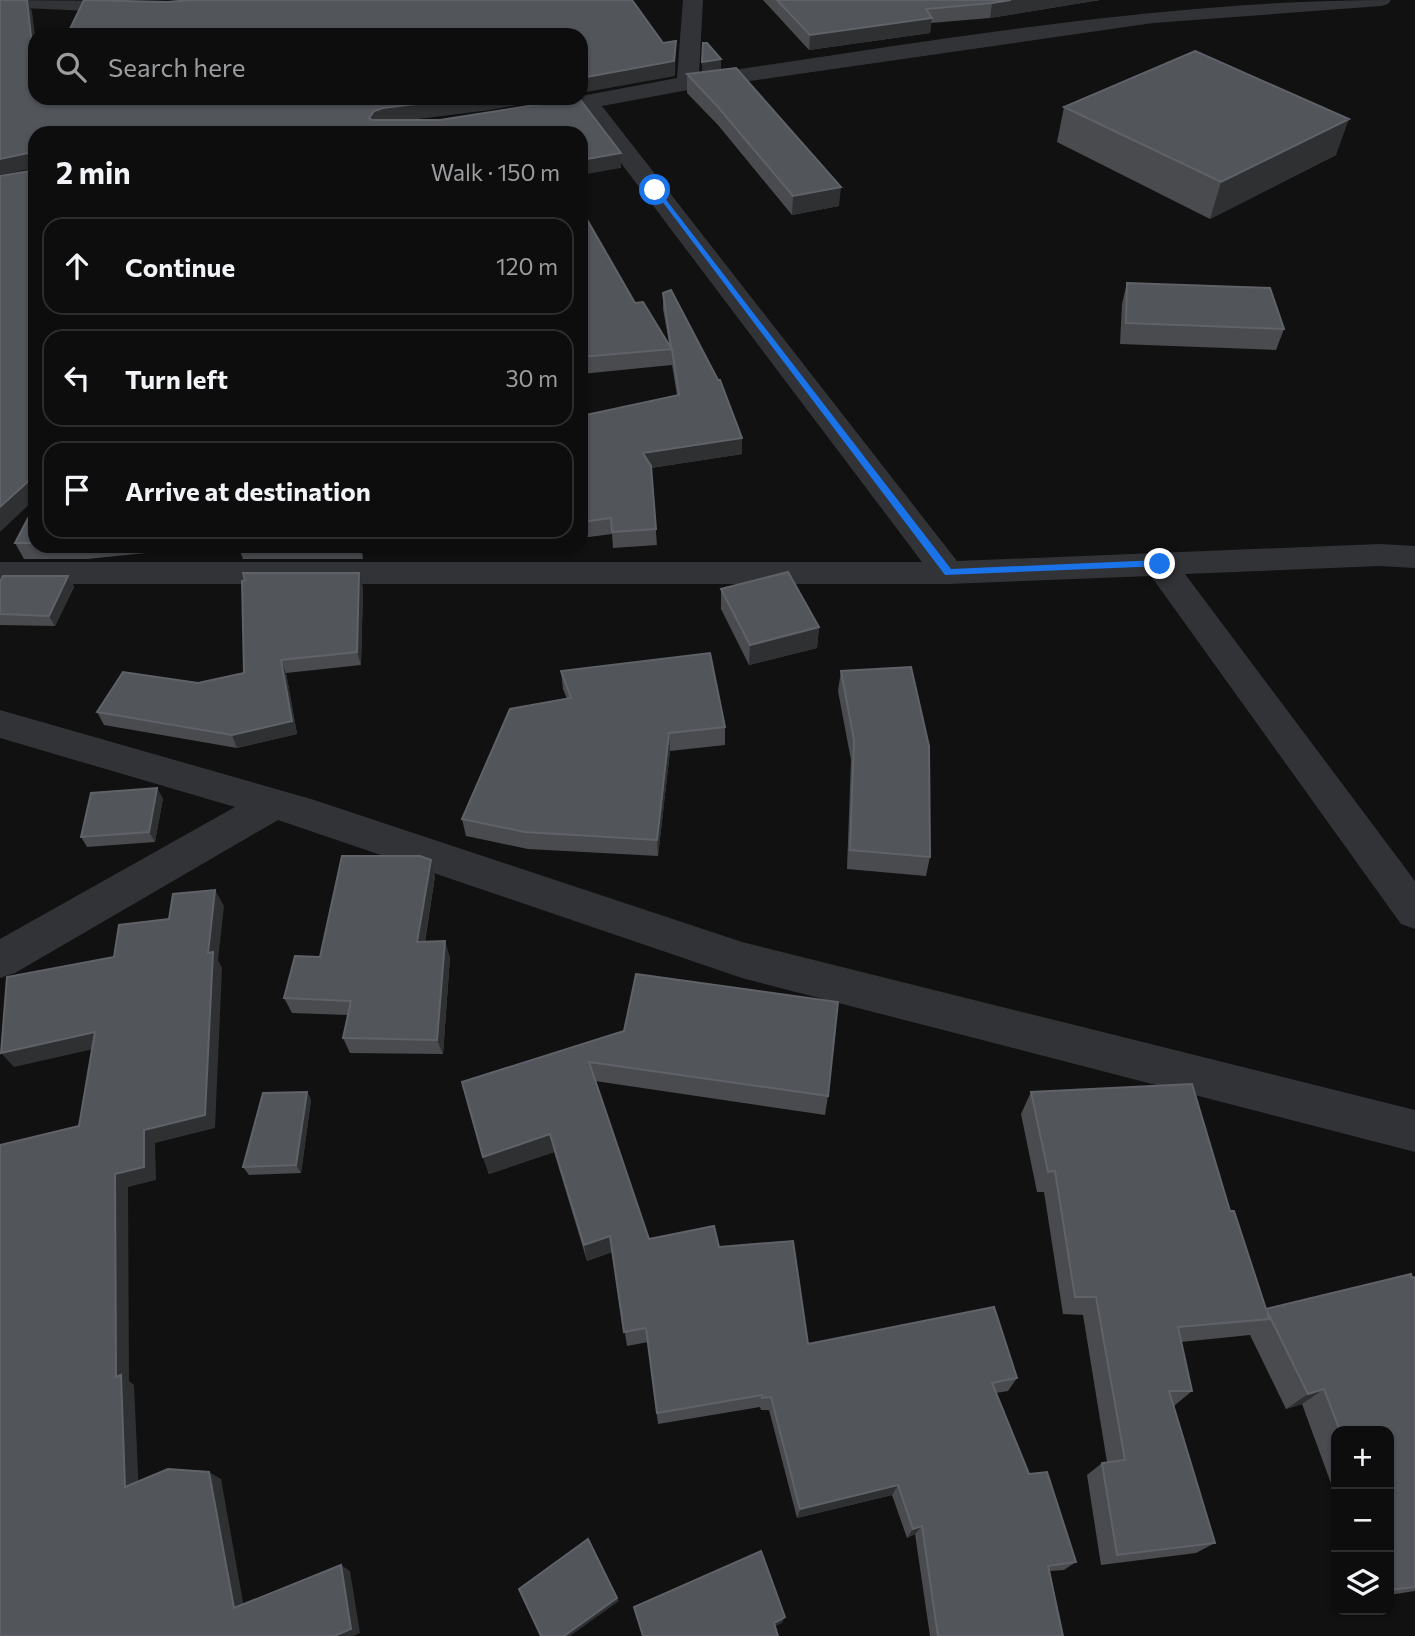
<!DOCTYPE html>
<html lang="en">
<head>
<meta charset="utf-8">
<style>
  body { margin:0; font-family:Commissioner,sans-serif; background:#161617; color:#f1f3f6 }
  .controls { position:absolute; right:21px; bottom:21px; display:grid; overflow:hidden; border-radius:14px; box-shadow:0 2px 5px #0004 }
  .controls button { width:63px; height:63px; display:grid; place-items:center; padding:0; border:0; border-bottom:2px solid #2d2d2e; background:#0d0d0e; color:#f1f3f6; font:35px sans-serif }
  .stop { position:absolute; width:21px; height:21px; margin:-16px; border:5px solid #1a73e8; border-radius:50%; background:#fff }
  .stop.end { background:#1a73e8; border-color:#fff; box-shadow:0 2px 7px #0008 }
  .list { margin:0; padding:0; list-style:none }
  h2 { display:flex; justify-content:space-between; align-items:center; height:91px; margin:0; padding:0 28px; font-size:30px }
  h2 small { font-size:23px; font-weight:400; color:#9a9c9e }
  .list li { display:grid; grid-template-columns:46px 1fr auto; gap:21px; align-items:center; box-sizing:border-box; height:98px; margin:0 14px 14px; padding:0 14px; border:2px solid #2d2d2e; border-radius:21px }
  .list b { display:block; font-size:26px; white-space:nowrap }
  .list em { font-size:23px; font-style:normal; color:#9a9c9e }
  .icon { flex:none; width:38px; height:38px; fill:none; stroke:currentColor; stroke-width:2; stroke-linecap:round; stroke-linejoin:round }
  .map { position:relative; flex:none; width:1415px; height:1636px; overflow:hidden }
  .search { position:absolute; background:#0d0d0e; box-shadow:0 2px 5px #0004; left:28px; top:28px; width:560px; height:77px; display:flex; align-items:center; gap:18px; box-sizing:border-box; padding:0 24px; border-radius:21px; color:#9a9c9e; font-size:26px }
  .panel { position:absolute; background:#0d0d0e; box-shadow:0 2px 5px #0004; left:28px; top:126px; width:560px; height:427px; border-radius:21px }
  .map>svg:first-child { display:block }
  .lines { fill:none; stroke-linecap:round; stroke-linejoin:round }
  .minor { fill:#323337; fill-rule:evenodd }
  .wall { fill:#494b4f }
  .shaded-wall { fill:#2e3032 }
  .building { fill:#52555a; stroke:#5f6268; stroke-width:2 }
  .route { fill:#1a73e8 }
</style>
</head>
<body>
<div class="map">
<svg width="1415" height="1636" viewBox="0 0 1415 1636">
  <rect width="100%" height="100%" fill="#111112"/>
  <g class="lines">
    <path class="minor" d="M 0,0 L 134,1 L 141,3 L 144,7 L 141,11 L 134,13 L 0,7 Z
      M 683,0 L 703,0 L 699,75 C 929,42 1159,0 1391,0 L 1388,4 L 1381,6 L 1153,23 L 688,90 L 602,106 L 957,561 L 1380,544 L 1415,546 L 1415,568 L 1380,566 L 1185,574 L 1415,881 L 1415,929 L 1401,924 L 1151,576 L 948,584 L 0,584 L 0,562 L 922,562 L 581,110 L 565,113 L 557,111 L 554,106 L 557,101 L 565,99 L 677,78 Z
      M 0,710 L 311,799 L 742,942 L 1415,1110 L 1415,1152 L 742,978 L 278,820 L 15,973 L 0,978 L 0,939 L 235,807 L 0,738 Z"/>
  </g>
  <path class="wall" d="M 763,0 L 1100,0 L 990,18 L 931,23 L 930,33 L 809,50 Z
    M 687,74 L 839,206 L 792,215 L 718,125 L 687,93 Z
    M 1064,107 L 1336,155 L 1210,219 L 1057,142 Z
    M 581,209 L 635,303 L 669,343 L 663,309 L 663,293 L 742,438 L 742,454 L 651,468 L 657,545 L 613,548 L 612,534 L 581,538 L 581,416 L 677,395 L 672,365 L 581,374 Z
    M 1127,283 L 1284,329 L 1276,350 L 1120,344 L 1122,304 Z
    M 35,505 L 35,546 L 215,546 L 87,559 L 24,559 L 15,543 Z
    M 238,546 L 384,546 L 363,547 L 363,559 L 243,559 Z
    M 68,576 L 74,587 L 55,626 L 0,625 L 0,582 Z
    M 363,587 L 361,665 L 286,673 L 297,734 L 237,748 L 104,725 L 97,712 L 198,683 L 244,673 Z
    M 721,589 L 819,627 L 817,648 L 749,665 L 721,609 Z
    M 561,671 L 725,727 L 725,745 L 670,751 L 658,856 L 528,849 L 466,836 L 462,819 L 567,699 L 563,689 Z
    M 841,671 L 930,857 L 926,876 L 847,869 L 851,760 L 838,691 Z
    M 163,798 L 155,842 L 87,847 L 81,837 Z
    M 435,876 L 425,942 L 450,957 L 443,1054 L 350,1053 L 343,1038 L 348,1015 L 292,1013 L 284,998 L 320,957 Z
    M 624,1031 L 828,1096 L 825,1115 L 595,1081 L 649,1239 L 719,1247 L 808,1344 L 1017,1378 L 1008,1391 L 996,1393 L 1029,1474 L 1076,1562 L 1064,1570 L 1050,1571 L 1063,1636 L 930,1636 L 915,1534 L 907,1538 L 892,1495 L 797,1518 L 769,1410 L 761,1410 L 760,1407 L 658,1424 L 648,1342 L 627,1346 L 612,1252 L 587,1261 L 554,1152 L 489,1174 L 483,1157 Z
    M 307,1092 L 311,1100 L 301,1173 L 249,1175 L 243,1167 Z
    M 1031,1092 L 1230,1211 L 1266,1309 L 1415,1277 L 1415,1591 L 1389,1595 L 1389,1431 L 1336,1431 L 1336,1497 L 1302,1404 L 1286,1409 L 1250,1335 L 1181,1342 L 1192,1391 L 1174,1406 L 1215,1543 L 1196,1553 L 1101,1565 L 1087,1475 L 1102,1463 L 1107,1462 L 1083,1315 L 1063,1314 L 1044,1192 L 1037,1192 L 1021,1114 Z"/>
  <path class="shaded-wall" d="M 27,0 L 32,11 L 35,35 L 35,73 Z
    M 1011,0 L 1100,0 L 990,18 L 992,3 Z
    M 932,18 L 930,33 L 809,50 L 810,35 Z
    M 676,41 L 675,76 L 581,93 L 581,78 Z
    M 721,59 L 721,69 L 702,72 L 702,62 Z
    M 465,98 L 556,98 L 490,110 L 386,123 L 372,133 L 369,118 L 374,111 L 383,108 Z
    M 1349,119 L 1336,155 L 1210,219 L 1221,182 Z
    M 28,153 L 35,168 L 0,175 L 0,159 Z
    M 621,153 L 621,168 L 581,175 L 581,160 Z
    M 841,187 L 839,206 L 792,215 L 793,196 Z
    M 742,438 L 742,454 L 644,469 L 643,453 Z
    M 35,475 L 35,499 L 0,532 L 0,507 Z
    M 359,546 L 363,546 L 363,559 Z
    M 359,573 L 363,587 L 361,665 L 357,652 Z
    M 68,576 L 74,587 L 55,626 L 49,616 Z
    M 819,627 L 817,648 L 749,665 L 750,645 Z
    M 281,660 L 286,673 L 297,734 L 237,748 L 232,735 Z
    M 669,733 L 670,751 L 658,856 L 657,840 Z
    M 157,788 L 163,798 L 155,842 L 149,832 Z
    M 431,860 L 435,876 L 422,958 L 417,942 Z
    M 215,890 L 224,906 L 218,960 L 222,968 L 215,1128 L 155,1143 L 156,1180 L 128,1187 L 129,1381 L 134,1385 L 139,1494 L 125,1487 L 116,1377 L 115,1174 L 144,1130 L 208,953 Z
    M 445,941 L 450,957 L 443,1054 L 437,1040 Z
    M 95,1032 L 107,1046 L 14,1067 L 1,1053 Z
    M 307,1092 L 311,1100 L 301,1173 L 296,1165 Z
    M 550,1134 L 554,1152 L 489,1174 L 483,1157 Z
    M 610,1236 L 613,1252 L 587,1261 L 584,1245 Z
    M 1324,1389 L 1302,1404 L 1286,1409 L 1308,1394 Z
    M 209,1472 L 221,1479 L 245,1613 L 234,1608 Z
    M 898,1485 L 892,1495 L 797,1518 L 800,1509 Z
    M 922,1526 L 915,1534 L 907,1538 L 913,1529 Z
    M 341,1565 L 350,1571 L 360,1633 L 353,1636 L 334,1636 Z
    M 617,1598 L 619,1601 L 570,1636 L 564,1636 Z
    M 785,1617 L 782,1623 L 771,1628 L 774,1623 Z"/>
  <path class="building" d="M 0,0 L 27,0 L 35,73 L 35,98 L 38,99 L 465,98 L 383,108 L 374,111 L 369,118 L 372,120 L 440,120 L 579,98 L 621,153 L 581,160 L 581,133 L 35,133 L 35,475 L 0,507 L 0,176 L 30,171 L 31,155 L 28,153 L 0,159 Z
    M 84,0 L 167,2 L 191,0 L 632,0 L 663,43 L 676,41 L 674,61 L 581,78 L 581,35 L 67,35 Z
    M 777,0 L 1011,0 L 992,3 L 926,9 L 932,18 L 810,35 Z
    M 703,43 L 707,43 L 721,59 L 702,62 Z
    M 1195,51 L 1349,119 L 1221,182 L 1064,107 Z
    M 736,68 L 841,187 L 793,196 L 718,107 L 687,74 Z
    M 581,209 L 635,303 L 643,302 L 671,348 L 663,293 L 671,290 L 718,380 L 720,380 L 742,438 L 643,453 L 651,466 L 656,529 L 612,532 L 611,518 L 581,522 L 581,416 L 679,395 L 672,349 L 581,357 Z
    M 1127,283 L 1270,288 L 1284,329 L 1126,323 Z
    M 35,505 L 35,543 L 15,543 Z
    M 788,572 L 819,627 L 750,645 L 721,589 Z
    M 243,573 L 359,573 L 357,652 L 281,660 L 292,721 L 232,735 L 97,712 L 123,672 L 198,683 L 244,673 L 242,581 L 245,580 Z
    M 3,576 L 68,576 L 49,616 L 0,614 L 0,582 Z
    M 710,653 L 725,727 L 669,733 L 657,840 L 525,832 L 462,819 L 510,709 L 571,698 L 561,671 Z
    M 911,667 L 929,746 L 930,857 L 850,850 L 854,740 L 841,671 Z
    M 157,788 L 149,832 L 81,837 L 91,793 Z
    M 342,856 L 420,856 L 431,860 L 417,942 L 445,941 L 437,1040 L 343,1038 L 351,1001 L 284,998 L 295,956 L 320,957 Z
    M 215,890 L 208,953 L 213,952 L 205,1115 L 144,1130 L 144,1167 L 115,1174 L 116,1377 L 121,1375 L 125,1487 L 168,1469 L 209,1472 L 234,1608 L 341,1565 L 351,1629 L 334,1636 L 0,1636 L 0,1145 L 79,1126 L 95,1032 L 1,1053 L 7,977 L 114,957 L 119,925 L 169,919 L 173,894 Z
    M 636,974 L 838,1002 L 828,1096 L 589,1062 L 649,1239 L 714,1226 L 719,1247 L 793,1241 L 808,1344 L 994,1307 L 1017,1378 L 992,1383 L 1029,1474 L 1047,1472 L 1076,1562 L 1048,1566 L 1063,1636 L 938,1636 L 922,1526 L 913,1529 L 898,1485 L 800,1509 L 771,1397 L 762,1398 L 762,1395 L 657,1413 L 646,1328 L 624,1332 L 610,1236 L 584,1245 L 550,1134 L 483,1157 L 462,1082 L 624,1031 Z
    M 1192,1084 L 1230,1211 L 1234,1211 L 1266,1309 L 1411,1274 L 1412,1278 L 1415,1277 L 1415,1587 L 1390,1590 L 1389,1586 L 1389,1431 L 1340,1431 L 1324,1389 L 1308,1394 L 1267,1311 L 1269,1319 L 1178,1327 L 1192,1391 L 1169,1391 L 1215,1543 L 1117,1555 L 1102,1463 L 1125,1460 L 1096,1297 L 1075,1297 L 1055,1171 L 1048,1172 L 1031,1092 Z
    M 307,1092 L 296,1165 L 243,1167 L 263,1093 Z
    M 588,1539 L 617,1598 L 564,1636 L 541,1636 L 519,1589 Z
    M 761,1551 L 785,1617 L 774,1623 L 778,1636 L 643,1636 L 634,1607 Z"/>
  <path class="route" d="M 652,188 L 657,188 L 951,569 L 1160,560 L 1163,561 L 1163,566 L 945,575 Z"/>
</svg>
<div class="controls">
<button>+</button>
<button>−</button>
<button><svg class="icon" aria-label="layers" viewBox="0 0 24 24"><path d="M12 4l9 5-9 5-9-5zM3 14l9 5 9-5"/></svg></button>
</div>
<div class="stop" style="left:655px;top:190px"></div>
<div class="stop end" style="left:1160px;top:564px"></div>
<div class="search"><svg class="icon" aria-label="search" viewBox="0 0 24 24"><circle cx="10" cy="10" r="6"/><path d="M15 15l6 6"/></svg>Search here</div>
<section class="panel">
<h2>2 min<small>Walk · 150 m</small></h2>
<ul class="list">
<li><svg class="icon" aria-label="ahead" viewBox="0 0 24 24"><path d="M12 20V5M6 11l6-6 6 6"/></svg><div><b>Continue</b></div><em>120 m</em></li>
<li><svg class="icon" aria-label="left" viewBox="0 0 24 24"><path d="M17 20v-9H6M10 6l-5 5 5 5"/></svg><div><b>Turn left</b></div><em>30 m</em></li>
<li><svg class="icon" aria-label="arrive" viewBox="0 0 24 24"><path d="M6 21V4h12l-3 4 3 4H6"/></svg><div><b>Arrive at destination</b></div></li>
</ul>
</section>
</div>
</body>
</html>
